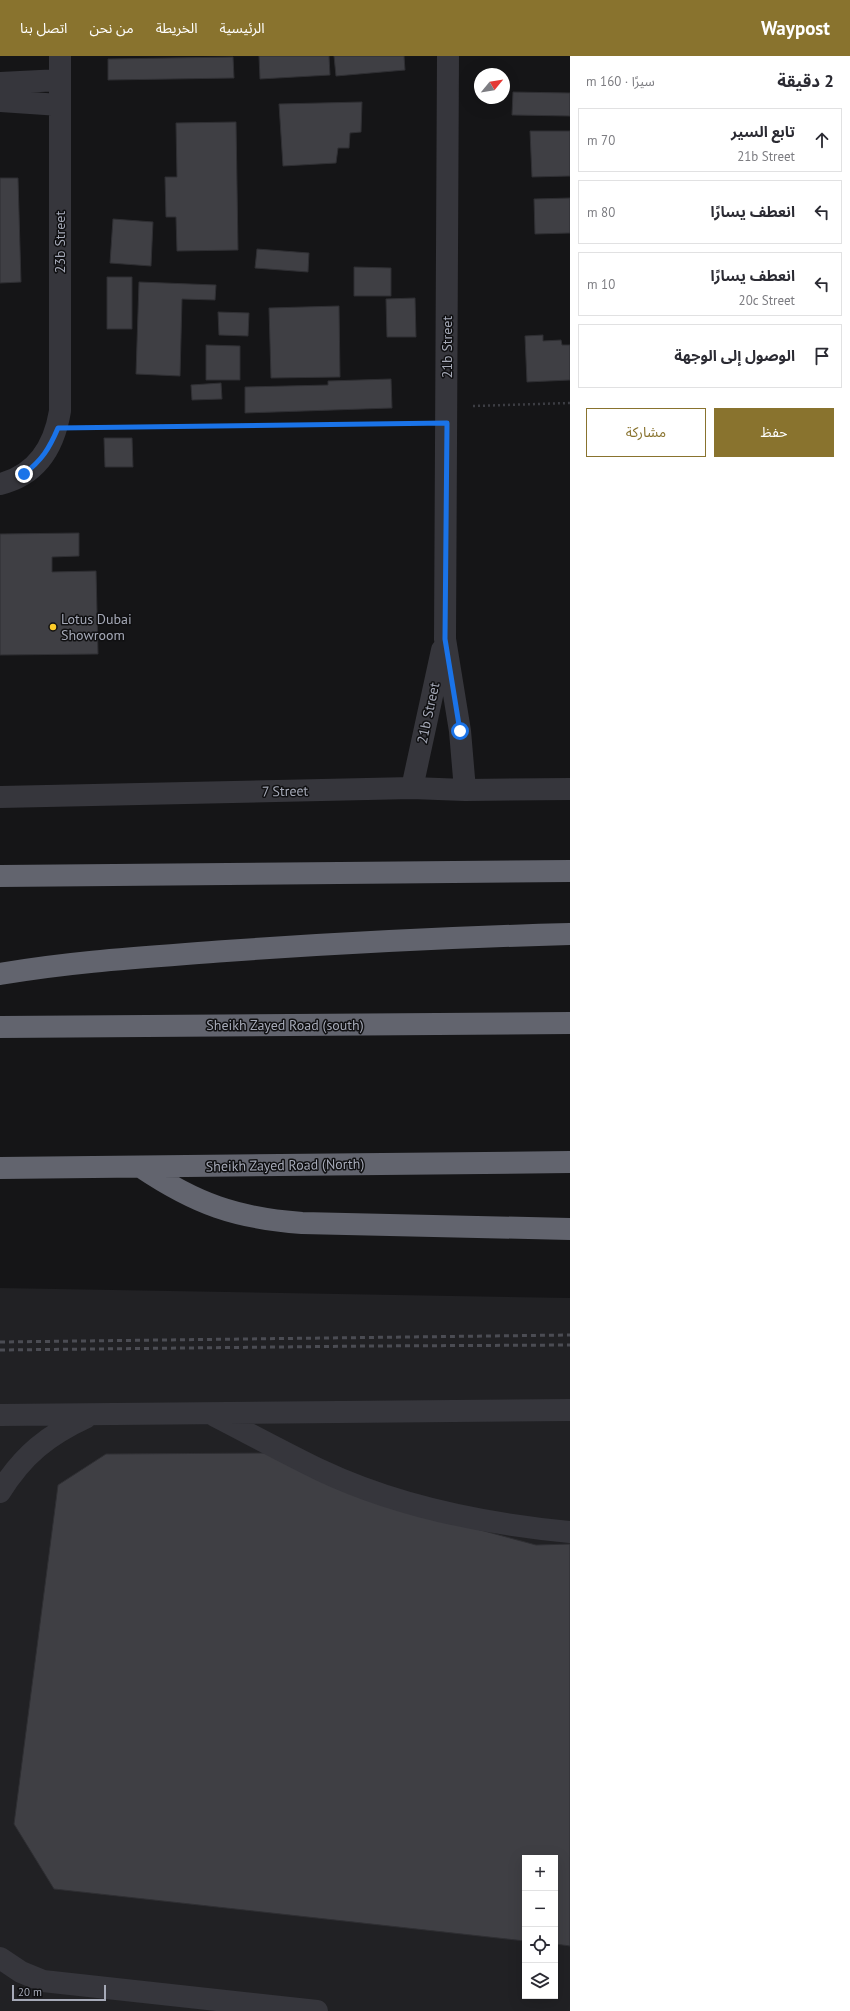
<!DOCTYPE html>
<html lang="ar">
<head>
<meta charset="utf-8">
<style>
  body { margin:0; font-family:"PT Sans","Noto Sans Arabic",sans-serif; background:#f2f2f3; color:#2b2b33; direction:rtl }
  .controls { position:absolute; right:12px; bottom:12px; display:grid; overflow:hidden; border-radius:0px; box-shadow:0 4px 16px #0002 }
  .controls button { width:36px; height:36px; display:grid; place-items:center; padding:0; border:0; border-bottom:1px solid #e1e1e2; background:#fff; color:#2b2b33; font:20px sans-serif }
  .compass { position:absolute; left:474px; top:12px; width:36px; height:36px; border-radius:50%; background:#fff; box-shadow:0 4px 16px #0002; rotate:60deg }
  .scale { position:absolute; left:12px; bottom:10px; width:94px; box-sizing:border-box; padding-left:4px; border:2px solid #a6aab8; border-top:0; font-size:11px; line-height:14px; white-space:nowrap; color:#a6aab8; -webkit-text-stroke:3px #101012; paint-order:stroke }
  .stop { position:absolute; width:12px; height:12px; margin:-9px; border:3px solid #1a73e8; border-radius:50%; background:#fff }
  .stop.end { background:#1a73e8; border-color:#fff; box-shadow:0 1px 4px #0008 }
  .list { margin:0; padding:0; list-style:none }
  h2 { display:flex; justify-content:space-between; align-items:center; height:52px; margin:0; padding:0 16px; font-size:17px }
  h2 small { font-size:13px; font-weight:400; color:#7c7c81 }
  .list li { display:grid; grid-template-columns:26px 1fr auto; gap:12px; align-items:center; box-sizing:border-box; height:64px; margin:0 8px 8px; padding:0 8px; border:1px solid #e1e1e2; border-radius:0px }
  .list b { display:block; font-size:15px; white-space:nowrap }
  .list p { margin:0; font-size:13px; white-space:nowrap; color:#7c7c81 }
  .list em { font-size:13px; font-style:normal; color:#7c7c81 }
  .actions { display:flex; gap:8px; padding:12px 16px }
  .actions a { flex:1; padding:9px 0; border:1px solid #89732e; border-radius:0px; text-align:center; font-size:14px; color:#89732e }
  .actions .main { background:#89732e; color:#fff }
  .icon { flex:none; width:22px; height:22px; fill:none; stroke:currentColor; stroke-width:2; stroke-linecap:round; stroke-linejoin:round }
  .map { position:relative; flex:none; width:570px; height:1955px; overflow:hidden; direction:ltr }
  header { display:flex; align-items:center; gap:24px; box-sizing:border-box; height:56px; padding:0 20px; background:#89732e; color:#fff }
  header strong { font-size:19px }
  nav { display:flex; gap:22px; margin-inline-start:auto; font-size:14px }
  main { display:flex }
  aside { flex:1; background:#fff }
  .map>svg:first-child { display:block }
  .built { fill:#212124; fill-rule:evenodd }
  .building { fill:#3f3f44; stroke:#2f2f33 }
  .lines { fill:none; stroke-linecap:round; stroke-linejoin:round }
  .path { stroke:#3c3d43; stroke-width:2.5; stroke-dasharray:2 3; stroke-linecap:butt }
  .minor { stroke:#36363c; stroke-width:22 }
  .highway { stroke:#62646e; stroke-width:22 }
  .rail { stroke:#4b4c53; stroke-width:3; stroke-dasharray:5 4; stroke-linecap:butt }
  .route { stroke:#1a73e8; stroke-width:5 }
  .poi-dot { fill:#fccb29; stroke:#101012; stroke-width:1.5 }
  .labels { text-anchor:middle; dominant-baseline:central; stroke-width:3; stroke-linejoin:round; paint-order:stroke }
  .street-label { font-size:14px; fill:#a6aab8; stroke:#101012 }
  .poi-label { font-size:14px; fill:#a6aab8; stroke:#101012; text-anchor:start }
</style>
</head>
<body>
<header>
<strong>Waypost</strong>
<nav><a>الرئيسية</a><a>الخريطة</a><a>من نحن</a><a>اتصل بنا</a></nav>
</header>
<main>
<aside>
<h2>2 دقيقة<small>سيرًا · 160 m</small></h2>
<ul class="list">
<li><svg class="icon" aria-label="ahead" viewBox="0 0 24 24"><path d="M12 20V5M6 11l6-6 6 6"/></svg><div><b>تابع السير</b><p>21b Street</p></div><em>70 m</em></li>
<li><svg class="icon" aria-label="left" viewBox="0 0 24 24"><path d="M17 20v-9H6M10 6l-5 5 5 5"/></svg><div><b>انعطف يسارًا</b></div><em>80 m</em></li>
<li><svg class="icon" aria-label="left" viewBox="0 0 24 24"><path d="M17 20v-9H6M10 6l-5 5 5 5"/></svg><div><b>انعطف يسارًا</b><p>20c Street</p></div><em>10 m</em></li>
<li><svg class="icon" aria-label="arrive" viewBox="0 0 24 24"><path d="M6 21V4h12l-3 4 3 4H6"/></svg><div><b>الوصول إلى الوجهة</b></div></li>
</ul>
<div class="actions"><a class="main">حفظ</a><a>مشاركة</a></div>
</aside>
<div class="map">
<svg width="570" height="1955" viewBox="0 0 570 1955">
  <rect width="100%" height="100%" fill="#151517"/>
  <path class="built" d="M 0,1232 L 570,1242 L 570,1955 L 0,1955 ZM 525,1802 L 555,1802 L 555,1940 L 525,1940 Z"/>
  <path class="building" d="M 259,0 L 329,0 L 330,19 L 260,23 Z
    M 334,0 L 404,0 L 405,14 L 336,20 Z
    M 233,1 L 234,22 L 108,24 L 108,3 Z
    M 513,36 L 570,37 L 570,60 L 512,59 Z
    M 362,46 L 361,76 L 350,77 L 349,92 L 338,92 L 336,107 L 283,110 L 279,48 Z
    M 236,66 L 238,194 L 177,195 L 176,161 L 166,161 L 165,121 L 177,121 L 176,67 Z
    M 530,75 L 570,75 L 570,120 L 532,121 Z
    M 0,122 L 18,122 L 21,226 L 0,227 Z
    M 570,142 L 570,177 L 535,178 L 534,143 Z
    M 113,163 L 153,166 L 151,210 L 110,207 Z
    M 257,193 L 309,197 L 308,216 L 255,212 Z
    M 354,211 L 391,212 L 391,240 L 354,240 Z
    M 107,221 L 132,221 L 132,273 L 107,273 Z
    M 139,226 L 216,229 L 215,244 L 182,243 L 180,320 L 136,318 Z
    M 415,242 L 416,281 L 387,281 L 386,243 Z
    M 339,250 L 340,321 L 271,322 L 269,252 Z
    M 218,256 L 249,257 L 248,280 L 219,279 Z
    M 543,279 L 543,285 L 561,284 L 562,289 L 570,289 L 570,324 L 527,326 L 525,280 Z
    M 206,289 L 240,290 L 240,324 L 206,324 Z
    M 391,323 L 392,352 L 245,357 L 245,331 L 328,329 L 328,325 Z
    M 221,327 L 222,343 L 192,344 L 191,329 Z
    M 104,382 L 132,382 L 133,411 L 105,411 Z
    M 79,477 L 79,500 L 52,501 L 52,516 L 96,515 L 98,598 L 0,599 L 0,478 Z
    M 271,1397 L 388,1449 L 536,1489 L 570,1488 L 570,1890 L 555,1888 L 555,1802 L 525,1802 L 525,1885 L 54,1833 L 14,1768 L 58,1429 L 106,1398 Z"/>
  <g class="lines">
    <path class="path" d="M 473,350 L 570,347
      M 85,371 L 418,367"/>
    <path class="minor" d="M 448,0 L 445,583 L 460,675 L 465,734
      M 0,27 L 60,24
      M 0,45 L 60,49
      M 0,428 C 37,419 54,391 60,355 L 60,0
      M 412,732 L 442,594
      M 0,741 L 412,732 L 465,734 L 570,733
      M 0,1359 L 570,1354
      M 215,1360 C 250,1378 285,1397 320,1414 C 398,1451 485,1468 570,1476
      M 0,1436 C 23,1399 48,1379 87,1361
      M 0,1902 L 21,1916 L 43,1925 L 317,1955"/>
    <path class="highway" d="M 0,820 L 570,815
      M 0,918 C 75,905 150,901 226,895 C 340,887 455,881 570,878
      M 0,971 L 570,967
      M 141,1111 C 196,1148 236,1162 302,1167 L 570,1173
      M 0,1112 L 570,1106"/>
    <path class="rail" d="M 0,1286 L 570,1279
      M 0,1294 L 371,1290 L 570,1289"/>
  </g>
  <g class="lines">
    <path class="route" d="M 24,418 C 42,404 49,393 58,372 L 447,367 L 445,583 L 460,675"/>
  </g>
  <circle class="poi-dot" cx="53" cy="571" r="4"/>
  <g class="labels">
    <g class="street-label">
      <text transform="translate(60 186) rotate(-90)">23b Street</text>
      <text transform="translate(447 291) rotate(-90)">21b Street</text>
      <text transform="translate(428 657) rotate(-78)">21b Street</text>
      <text transform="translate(285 735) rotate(-1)">7 Street</text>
      <text x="285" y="969">Sheikh Zayed Road (south)</text>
      <text transform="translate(285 1109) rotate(-1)">Sheikh Zayed Road (North)</text>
    </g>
    <g class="poi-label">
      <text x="61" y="563">Lotus Dubai<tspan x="61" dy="16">Showroom</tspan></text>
    </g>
  </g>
</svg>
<div class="controls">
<button>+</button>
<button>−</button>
<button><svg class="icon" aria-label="locate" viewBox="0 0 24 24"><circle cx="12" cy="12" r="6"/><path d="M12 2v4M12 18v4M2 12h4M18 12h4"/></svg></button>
<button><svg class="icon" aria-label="layers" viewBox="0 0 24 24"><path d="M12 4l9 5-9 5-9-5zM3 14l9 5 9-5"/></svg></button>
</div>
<svg class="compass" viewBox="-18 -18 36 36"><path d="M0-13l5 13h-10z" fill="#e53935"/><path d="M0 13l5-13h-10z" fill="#7c7c81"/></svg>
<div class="scale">20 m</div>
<div class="stop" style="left:460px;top:675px"></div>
<div class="stop end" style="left:24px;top:418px"></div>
</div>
</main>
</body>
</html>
